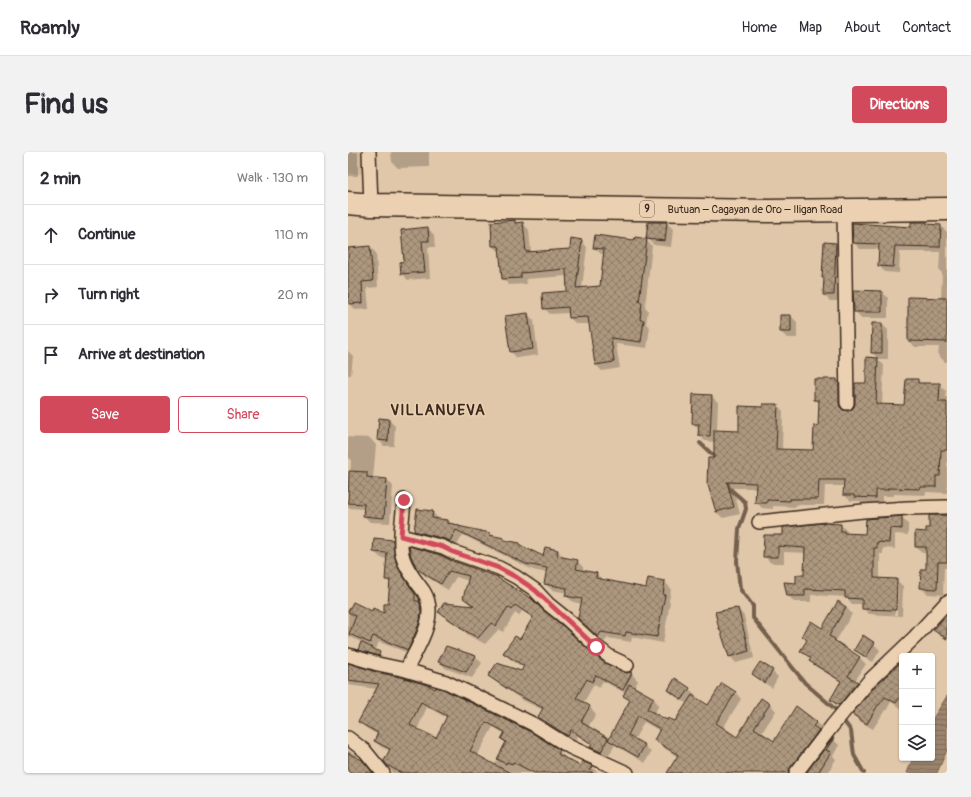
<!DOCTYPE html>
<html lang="en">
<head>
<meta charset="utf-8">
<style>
  body { margin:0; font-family:Pangolin,sans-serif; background:#f2f2f3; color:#2b2b33 }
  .controls { position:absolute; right:12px; bottom:12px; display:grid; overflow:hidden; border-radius:4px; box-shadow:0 1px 3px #0004 }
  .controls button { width:36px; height:36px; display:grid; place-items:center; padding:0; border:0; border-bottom:1px solid #e1e1e2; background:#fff; color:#2b2b33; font:20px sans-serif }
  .stop { position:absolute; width:12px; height:12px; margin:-9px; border:3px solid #d1495b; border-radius:50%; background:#fff }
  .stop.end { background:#d1495b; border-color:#fff; box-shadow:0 1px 4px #0008 }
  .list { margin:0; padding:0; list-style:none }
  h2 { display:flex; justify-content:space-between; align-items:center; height:52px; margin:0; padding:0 16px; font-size:17px }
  h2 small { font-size:13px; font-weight:400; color:#7c7c81 }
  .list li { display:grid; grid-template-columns:26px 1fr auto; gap:12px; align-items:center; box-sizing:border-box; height:60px; padding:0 16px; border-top:1px solid #e1e1e2 }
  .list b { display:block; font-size:15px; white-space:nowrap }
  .list em { font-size:13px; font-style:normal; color:#7c7c81 }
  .actions { display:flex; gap:8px; padding:12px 16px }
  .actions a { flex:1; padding:9px 0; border:1px solid #d1495b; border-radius:4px; text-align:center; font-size:14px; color:#d1495b }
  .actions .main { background:#d1495b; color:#fff }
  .icon { flex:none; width:22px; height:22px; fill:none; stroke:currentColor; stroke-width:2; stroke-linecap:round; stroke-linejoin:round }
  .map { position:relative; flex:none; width:599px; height:621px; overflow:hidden; border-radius:4px }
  header { display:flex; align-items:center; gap:24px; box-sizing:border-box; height:56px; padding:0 20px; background:#fff; border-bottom:1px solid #e1e1e2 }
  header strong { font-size:19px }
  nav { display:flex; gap:22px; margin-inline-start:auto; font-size:14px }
  .intro { display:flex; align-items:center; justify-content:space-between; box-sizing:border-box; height:96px; padding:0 24px }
  h1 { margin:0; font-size:28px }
  .button { padding:10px 18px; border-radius:4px; background:#d1495b; color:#fff; font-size:14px; font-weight:700 }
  main { display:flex; gap:24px; padding:0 24px }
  aside { flex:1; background:#fff; border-radius:4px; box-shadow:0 1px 3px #0004 }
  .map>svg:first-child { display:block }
  .built { fill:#d1b99c }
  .water { fill:url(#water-rules); stroke:#74604e }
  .shadow { fill:#0003; fill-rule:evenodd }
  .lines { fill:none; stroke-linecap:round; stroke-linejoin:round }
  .stream { stroke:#74604e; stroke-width:4 }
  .building { fill:url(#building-cross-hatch); stroke:#3b2a1e; fill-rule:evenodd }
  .minor-casing { stroke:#3b2a1e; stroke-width:16 }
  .trunk-casing { stroke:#3b2a1e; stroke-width:25 }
  .minor { stroke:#ebd1b2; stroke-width:13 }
  .trunk { stroke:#ebd1b2; stroke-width:22 }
  .route { stroke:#d1495b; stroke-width:5 }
  .labels { text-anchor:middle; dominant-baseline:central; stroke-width:3; stroke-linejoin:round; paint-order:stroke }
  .shield { fill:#ebd1b2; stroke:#705c4a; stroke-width:1 }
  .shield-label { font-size:10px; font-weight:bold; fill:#3b2a1e }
  .street-label { font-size:11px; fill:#3b2a1e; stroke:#ebd1b2 }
  .district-label { font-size:15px; font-weight:bold; letter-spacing:1px; fill:#3b2a1e; stroke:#ebd1b2 }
</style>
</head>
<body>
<header>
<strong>Roamly</strong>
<nav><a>Home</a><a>Map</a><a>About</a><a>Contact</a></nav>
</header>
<div class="intro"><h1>Find us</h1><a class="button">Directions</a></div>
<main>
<aside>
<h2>2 min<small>Walk · 130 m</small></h2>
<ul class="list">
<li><svg class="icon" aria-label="ahead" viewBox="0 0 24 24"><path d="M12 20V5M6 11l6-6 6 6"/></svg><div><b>Continue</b></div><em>110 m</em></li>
<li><svg class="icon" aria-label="right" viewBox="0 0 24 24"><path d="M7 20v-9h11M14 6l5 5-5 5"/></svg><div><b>Turn right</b></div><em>20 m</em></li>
<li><svg class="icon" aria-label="arrive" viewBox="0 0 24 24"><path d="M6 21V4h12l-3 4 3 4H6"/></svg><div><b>Arrive at destination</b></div></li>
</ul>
<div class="actions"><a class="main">Save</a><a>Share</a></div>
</aside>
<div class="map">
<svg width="599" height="621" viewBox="0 0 599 621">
  <defs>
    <pattern id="water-rules" width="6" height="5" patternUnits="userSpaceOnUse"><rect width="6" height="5" fill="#9a846e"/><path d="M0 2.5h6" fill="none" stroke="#7f6c5a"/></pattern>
    <pattern id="building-cross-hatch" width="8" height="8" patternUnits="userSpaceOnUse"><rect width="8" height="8" fill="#ad977e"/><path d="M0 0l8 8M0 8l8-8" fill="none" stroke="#8e7b67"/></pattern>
  </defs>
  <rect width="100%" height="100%" fill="#e0c7a9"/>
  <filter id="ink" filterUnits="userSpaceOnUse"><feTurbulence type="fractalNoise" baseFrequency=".025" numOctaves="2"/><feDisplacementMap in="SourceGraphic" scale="8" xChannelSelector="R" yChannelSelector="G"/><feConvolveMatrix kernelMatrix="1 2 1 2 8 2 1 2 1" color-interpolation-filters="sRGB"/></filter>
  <g filter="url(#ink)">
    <path class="built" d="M 0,0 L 14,0 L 14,22 L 0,21 Z"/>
    <path class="water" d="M 599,544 L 599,598 L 589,621 L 559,621 L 565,606 L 584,606 L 584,568 Z"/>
    <path class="shadow" d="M 0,0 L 10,0 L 10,24 L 0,24 Z
      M 43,0 L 81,0 L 81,15 L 50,16 L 44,10 Z
      M 166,69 L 169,72 L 175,71 L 181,78 L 183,100 L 223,97 L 233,89 L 239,95 L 234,136 L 253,135 L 257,102 L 253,102 L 246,95 L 287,89 L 298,88 L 304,94 L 297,155 L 300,158 L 298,172 L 302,175 L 299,196 L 268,192 L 272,216 L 254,219 L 247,212 L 242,172 L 228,172 L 222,166 L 221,161 L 202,162 L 196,156 L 220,140 L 219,124 L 178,127 L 179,132 L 161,133 L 155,127 L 152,100 L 145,94 L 144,71 Z
      M 301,71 L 319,71 L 325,77 L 323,95 L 306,93 L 299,86 Z
      M 578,71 L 580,73 L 593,74 L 599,80 L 599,210 L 597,210 L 590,203 L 591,195 L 567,195 L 561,188 L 593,147 L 594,121 L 591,118 L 592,100 L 552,100 L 551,121 L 537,120 L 531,114 L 531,97 L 512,97 L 506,91 Z
      M 80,76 L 86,83 L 87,95 L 80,95 L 82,126 L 60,128 L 54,122 L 57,110 Z
      M 477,91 L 487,92 L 494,98 L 492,149 L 482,149 L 476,143 L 477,127 L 476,126 Z
      M 22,95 L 28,101 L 30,135 L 19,136 L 21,157 L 8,158 L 2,152 L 0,137 L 0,97 Z
      M 534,140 L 540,146 L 540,166 L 513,166 L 507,159 Z
      M 180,162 L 186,169 L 190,203 L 169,206 L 162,199 Z
      M 443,164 L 449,170 L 449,186 L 439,186 L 433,180 Z
      M 534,172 L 540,178 L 540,207 L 530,207 L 524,200 Z
      M 0,199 L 5,204 L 3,223 L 0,223 Z
      M 529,207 L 536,213 L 534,253 L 557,254 L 570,228 L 573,232 L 591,232 L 598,239 L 597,245 L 599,245 L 599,341 L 578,340 L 578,343 L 546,342 L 546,344 L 534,344 L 534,352 L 513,351 L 512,349 L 503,349 L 496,343 L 497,334 L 477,334 L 476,353 L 448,353 L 448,355 L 425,354 L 425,357 L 414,356 L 408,350 L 408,336 L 385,336 L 392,362 L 375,366 L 368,360 L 367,290 L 357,289 L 351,283 L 351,278 L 345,272 L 363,244 L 370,250 L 369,279 L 392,280 L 416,256 L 429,253 L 435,259 L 434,298 L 466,299 L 471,275 L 472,252 L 467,248 L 488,228 L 497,237 L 497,260 L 503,259 L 507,256 L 518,232 Z
      M 32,267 L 41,268 L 47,274 L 46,294 L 36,294 L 30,287 Z
      M 0,285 L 22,286 L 28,293 L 25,327 L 39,328 L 45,334 L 42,371 L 22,370 L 16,364 L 16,357 L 0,356 L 0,329 L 2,329 L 3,307 L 0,306 Z
      M 84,360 L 91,367 L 100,368 L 104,372 L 110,374 L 112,375 L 142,382 L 145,385 L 156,387 L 158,390 L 172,392 L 175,395 L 196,406 L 198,396 L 210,399 L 216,405 L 216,406 L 229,409 L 235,415 L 235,419 L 248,421 L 255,428 L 299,437 L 317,430 L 323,437 L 321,449 L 322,450 L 315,491 L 284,485 L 283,490 L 260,486 L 256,490 L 237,472 L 234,452 L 225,450 L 218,444 L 219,441 L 204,438 L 197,432 L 199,421 L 185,418 L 115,383 L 108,395 L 74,385 L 68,379 Z
      M 599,364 L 599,416 L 596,416 L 595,443 L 580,442 L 573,436 L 579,418 L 579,401 L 574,401 L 568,395 L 582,377 Z
      M 554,365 L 560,372 L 560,383 L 547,382 L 547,397 L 535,396 L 535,402 L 532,402 L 532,427 L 548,428 L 555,434 L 554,464 L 521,462 L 515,456 L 515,452 L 504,452 L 498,445 L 463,443 L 463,450 L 446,450 L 440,443 L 449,432 L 457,424 L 458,401 L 436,400 L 436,411 L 423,411 L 416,404 L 436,384 L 493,373 L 499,379 L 499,382 L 518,383 ZM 548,432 L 550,432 L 549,463 L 547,463 Z
      M 44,389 L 51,395 L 55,421 L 61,432 L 73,449 L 73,452 L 77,457 L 66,503 L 31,490 L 28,497 L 0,484 L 0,457 L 36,462 L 41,453 L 43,432 L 38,428 L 40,407 L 33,406 L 26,400 Z
      M 102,408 L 150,426 L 196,460 L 257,512 L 275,521 L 282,521 L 284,522 L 290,529 L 286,536 L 305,546 L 311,553 L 306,562 L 319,570 L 328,570 L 339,552 L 327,544 L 321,538 L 341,537 L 348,543 L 346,545 L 361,555 L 387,540 L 393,547 L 375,576 L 390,586 L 422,552 L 428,559 L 413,582 L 426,590 L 468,570 L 475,577 L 449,621 L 322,621 L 330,605 L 313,594 L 307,587 L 312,579 L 296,570 L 286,588 L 296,593 L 303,600 L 297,611 L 267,593 L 259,606 L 250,602 L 243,595 L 244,593 L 230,584 L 227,590 L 198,572 L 191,565 L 195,558 L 174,548 L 148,530 L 141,523 L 174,520 L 176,516 L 163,508 L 156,501 L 172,488 L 186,467 L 174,459 L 171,464 L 167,461 L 155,480 L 151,477 L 137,492 L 120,483 L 116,479 L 98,466 L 91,460 L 124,454 L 116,446 L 121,429 L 108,425 L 100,438 L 77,424 L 70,416 ZM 255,529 L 277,541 L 276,544 L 282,550 L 261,588 L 240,575 L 248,562 L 242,555 L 235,552 L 246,532 L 251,536 Z
      M 498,455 L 504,462 L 488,489 L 511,505 L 518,512 L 507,529 L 515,537 L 497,559 L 489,554 L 483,548 L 493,530 L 468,515 L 462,509 L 463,507 L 454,499 L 460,489 L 455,484 L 474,477 Z
      M 390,457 L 396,464 L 406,506 L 388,511 L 382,504 L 388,458 Z
      M 599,470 L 599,488 L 592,484 L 586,478 Z
      M 526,492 L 532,498 L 525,510 L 514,504 L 508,497 Z
      M 99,495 L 128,505 L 134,511 L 124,526 L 97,516 L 91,509 Z
      M 554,510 L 554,557 L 543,550 L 538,559 L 537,558 L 525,577 L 511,569 L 505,562 Z
      M 0,512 L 211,599 L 217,605 L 217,607 L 232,615 L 234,611 L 244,615 L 250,621 L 44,621 L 44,619 L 37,609 L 42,599 L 33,595 L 27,589 L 30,583 L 18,576 L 12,569 L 29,537 L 0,533 ZM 79,555 L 99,566 L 88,587 L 69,578 ZM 145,575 L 157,582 L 154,587 L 158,591 L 146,614 L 129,604 Z
      M 424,519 L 430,525 L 424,536 L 412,528 L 405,522 Z
      M 485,587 L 491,593 L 485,604 L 488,607 L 480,621 L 459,621 Z
      M 0,598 L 7,603 L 25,621 L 0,621 Z"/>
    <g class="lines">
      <path class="stream" d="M 352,291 L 369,307
        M 378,327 L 381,336 L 397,350 L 398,357 L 391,377 L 389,409 L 392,437 L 405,454 L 405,466 L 457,531 L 487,557 L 503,579 L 506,603 L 516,621"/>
    </g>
    <path class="building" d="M 167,68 L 167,71 L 175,70 L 178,100 L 222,97 L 223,86 L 234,88 L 228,136 L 252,134 L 256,97 L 245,96 L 247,83 L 286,88 L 287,85 L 299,87 L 291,150 L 294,150 L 292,168 L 296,168 L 293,190 L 263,186 L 266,210 L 247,213 L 240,165 L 221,166 L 220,155 L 195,157 L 194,141 L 219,139 L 218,117 L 173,121 L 173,126 L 154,127 L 151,94 L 144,94 L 143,70 Z
      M 300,70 L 319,70 L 317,89 L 298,87 Z
      M 563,70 L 579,70 L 579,72 L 593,73 L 592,95 L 547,94 L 545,115 L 530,114 L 531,92 L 505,91 L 504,71 L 563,75 Z
      M 80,75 L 81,89 L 74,89 L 77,120 L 53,122 L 52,110 L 56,109 L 53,78 Z
      M 476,90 L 488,91 L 486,143 L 475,143 L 476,126 L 474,126 Z
      M 22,94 L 25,129 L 14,130 L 15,151 L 1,152 L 0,139 L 0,96 Z
      M 505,138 L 534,139 L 534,160 L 506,160 Z
      M 560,145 L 599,146 L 599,190 L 560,189 Z
      M 180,161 L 185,197 L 162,200 L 157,164 Z
      M 432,163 L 443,163 L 443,180 L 432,180 Z
      M 524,171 L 534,171 L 534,201 L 523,201 Z
      M 518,205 L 530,206 L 528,252 L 556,253 L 558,227 L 570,227 L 570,231 L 592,231 L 591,250 L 599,250 L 599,298 L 593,298 L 592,324 L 588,324 L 588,335 L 573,335 L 572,337 L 540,336 L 540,338 L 528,338 L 528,346 L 506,345 L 506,343 L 495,343 L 496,328 L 471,328 L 470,347 L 442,347 L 442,349 L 419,348 L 419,351 L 407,351 L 408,331 L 379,330 L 386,355 L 368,360 L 360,333 L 359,332 L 360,306 L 366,306 L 366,278 L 391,279 L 391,254 L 415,255 L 415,252 L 430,252 L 428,297 L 465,298 L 466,273 L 470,274 L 471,248 L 466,248 L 466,227 L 489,227 L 489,230 L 491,230 L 491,251 L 492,255 L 495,258 L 500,259 L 503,258 L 506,255 L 507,251 L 507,231 L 518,231 Z
      M 345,242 L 364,243 L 362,284 L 350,283 L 351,272 L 344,272 Z
      M 31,266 L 41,267 L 40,289 L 29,288 Z
      M 1,319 L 19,320 L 19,325 L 39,327 L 36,366 L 15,364 L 16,352 L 0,351 Z
      M 69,357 L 85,359 L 84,366 L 100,368 L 100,371 L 111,373 L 110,374 L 142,381 L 142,383 L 156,386 L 156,388 L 172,391 L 172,393 L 195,404 L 197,395 L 210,398 L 209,404 L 230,408 L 228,417 L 249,421 L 248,426 L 298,436 L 300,426 L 317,429 L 315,443 L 317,443 L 309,485 L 278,480 L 277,484 L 253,480 L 250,485 L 230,466 L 234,447 L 217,444 L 219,436 L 196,432 L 199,416 L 178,412 L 108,378 L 102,389 L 97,387 L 66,379 Z
      M 581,363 L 599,363 L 599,410 L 590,410 L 589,437 L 572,436 L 573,417 L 578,417 L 578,395 L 567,395 L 567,379 L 578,380 L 578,376 L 581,376 Z
      M 554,364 L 554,377 L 542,376 L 541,391 L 529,390 L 529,396 L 526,396 L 526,426 L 549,427 L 548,458 L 514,457 L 514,447 L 497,446 L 497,439 L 457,437 L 457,444 L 439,444 L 436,430 L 448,431 L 448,423 L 456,423 L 457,396 L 430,394 L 430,405 L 415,405 L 416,383 L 435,383 L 435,375 L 475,371 L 493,372 L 493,379 L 496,379 L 496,381 L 517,382 L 518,367 Z
      M 26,386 L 45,388 L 46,401 L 49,414 L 55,424 L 67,442 L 67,449 L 71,449 L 72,452 L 73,460 L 72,468 L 69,477 L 60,498 L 25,484 L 22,491 L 1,482 L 8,464 L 0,460 L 5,450 L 24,459 L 25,456 L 36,461 L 36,452 L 40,452 L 42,428 L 37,428 L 39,401 L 25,400 Z
      M 61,394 L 92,403 L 102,408 L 150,425 L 150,426 L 184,447 L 195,458 L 215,474 L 244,501 L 257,511 L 276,520 L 279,521 L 282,520 L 284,521 L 275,538 L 248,523 L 244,530 L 239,527 L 228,546 L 242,554 L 233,570 L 260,586 L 253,600 L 242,595 L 244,592 L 223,578 L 220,584 L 190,565 L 195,556 L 166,541 L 140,524 L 149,511 L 173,519 L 176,514 L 155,501 L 167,484 L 172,487 L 185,465 L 167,453 L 164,458 L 160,455 L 148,474 L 143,471 L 130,486 L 112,476 L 113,475 L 90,460 L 96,451 L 126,454 L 115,446 L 121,424 L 101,419 L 93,432 L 69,417 L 63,404 Z
      M 490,449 L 498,455 L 481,484 L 487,487 L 486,488 L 512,505 L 500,524 L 510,530 L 491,553 L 482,548 L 493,529 L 461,509 L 463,506 L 452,499 L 459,488 L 454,484 L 463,469 L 474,476 Z
      M 388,456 L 388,457 L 390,456 L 401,499 L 381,505 L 372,477 L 371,477 L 367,460 Z
      M 599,462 L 599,487 L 585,478 Z
      M 515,483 L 527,491 L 518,505 L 506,498 Z
      M 13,490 L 32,500 L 31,504 L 10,498 Z
      M 98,494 L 128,504 L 118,520 L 90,510 Z
      M 554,509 L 554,542 L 548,551 L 537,545 L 531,553 L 530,553 L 519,572 L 504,562 L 527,534 Z
      M 412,510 L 425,518 L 417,531 L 404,522 Z
      M 0,511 L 28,520 L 56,526 L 79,533 L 87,537 L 88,535 L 95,537 L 181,579 L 212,598 L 210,602 L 232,614 L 234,609 L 245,614 L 242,619 L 245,621 L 186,621 L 165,610 L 164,612 L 159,610 L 158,612 L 149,607 L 158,590 L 153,587 L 157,580 L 138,570 L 122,599 L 162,621 L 53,621 L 39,613 L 36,609 L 42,597 L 26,589 L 30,581 L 10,570 L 31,532 L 0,528 ZM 73,550 L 99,564 L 88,586 L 62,573 Z
      M 327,526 L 342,536 L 334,548 L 320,538 Z
      M 374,531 L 388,540 L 368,571 L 389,585 L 413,546 L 422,552 L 406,576 L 426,589 L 448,554 L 469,570 L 465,574 L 471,578 L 442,616 L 440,621 L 319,621 L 330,603 L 306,588 L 312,577 L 290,564 L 280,583 L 297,593 L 290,605 L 260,588 L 282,548 L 275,544 L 281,532 L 306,546 L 299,557 L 319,568 L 320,566 L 327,569 L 344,543 L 360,553 Z
      M 485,586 L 486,586 L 478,598 L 483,600 L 470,621 L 458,621 Z
      M 0,601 L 14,608 L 25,621 L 0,621 Z"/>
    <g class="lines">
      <g class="minor-casing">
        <path id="minor" d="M 21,0 L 23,53
          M 496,58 L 499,251
          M 56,348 C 55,366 50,389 55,406 C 59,419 69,430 76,440 C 91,465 69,496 58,518
          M 411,370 L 515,359 L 560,356 L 599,355
          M 53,384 L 95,395 L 105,400 L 151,416 L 168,425 L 187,438 L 200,452 L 220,468 L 249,495 L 262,505 L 279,513
          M 0,503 L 30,512 L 58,518 L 98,530 L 138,549 L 185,572 L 222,595 L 279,621
          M 0,586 L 17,599 L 35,621
          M 448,621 L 484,574 L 521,529 L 567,485 L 599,450"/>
      </g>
      <g class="trunk-casing">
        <path id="trunk" d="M 0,51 L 23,53 L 420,59 L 599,57"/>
      </g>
      <use href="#minor" class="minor"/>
      <use href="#trunk" class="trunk"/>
    </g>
  </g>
  <g class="lines" filter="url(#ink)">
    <path class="route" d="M 56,348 L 53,384 L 95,395 L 105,400 L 151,416 L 168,425 L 187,438 L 248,495"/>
  </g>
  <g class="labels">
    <rect class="shield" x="292" y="49" width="14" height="16" rx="3"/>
    <g class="shield-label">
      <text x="299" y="57">9</text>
    </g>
    <g class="street-label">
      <text x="407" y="57">Butuan – Cagayan de Oro – Iligan Road</text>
    </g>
    <g class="district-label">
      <text x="90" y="258">VILLANUEVA</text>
    </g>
  </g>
</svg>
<div class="controls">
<button>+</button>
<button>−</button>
<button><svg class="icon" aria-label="layers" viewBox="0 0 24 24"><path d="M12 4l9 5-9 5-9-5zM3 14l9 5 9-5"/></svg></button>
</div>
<div class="stop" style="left:248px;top:495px"></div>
<div class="stop end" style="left:56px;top:348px"></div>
</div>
</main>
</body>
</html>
